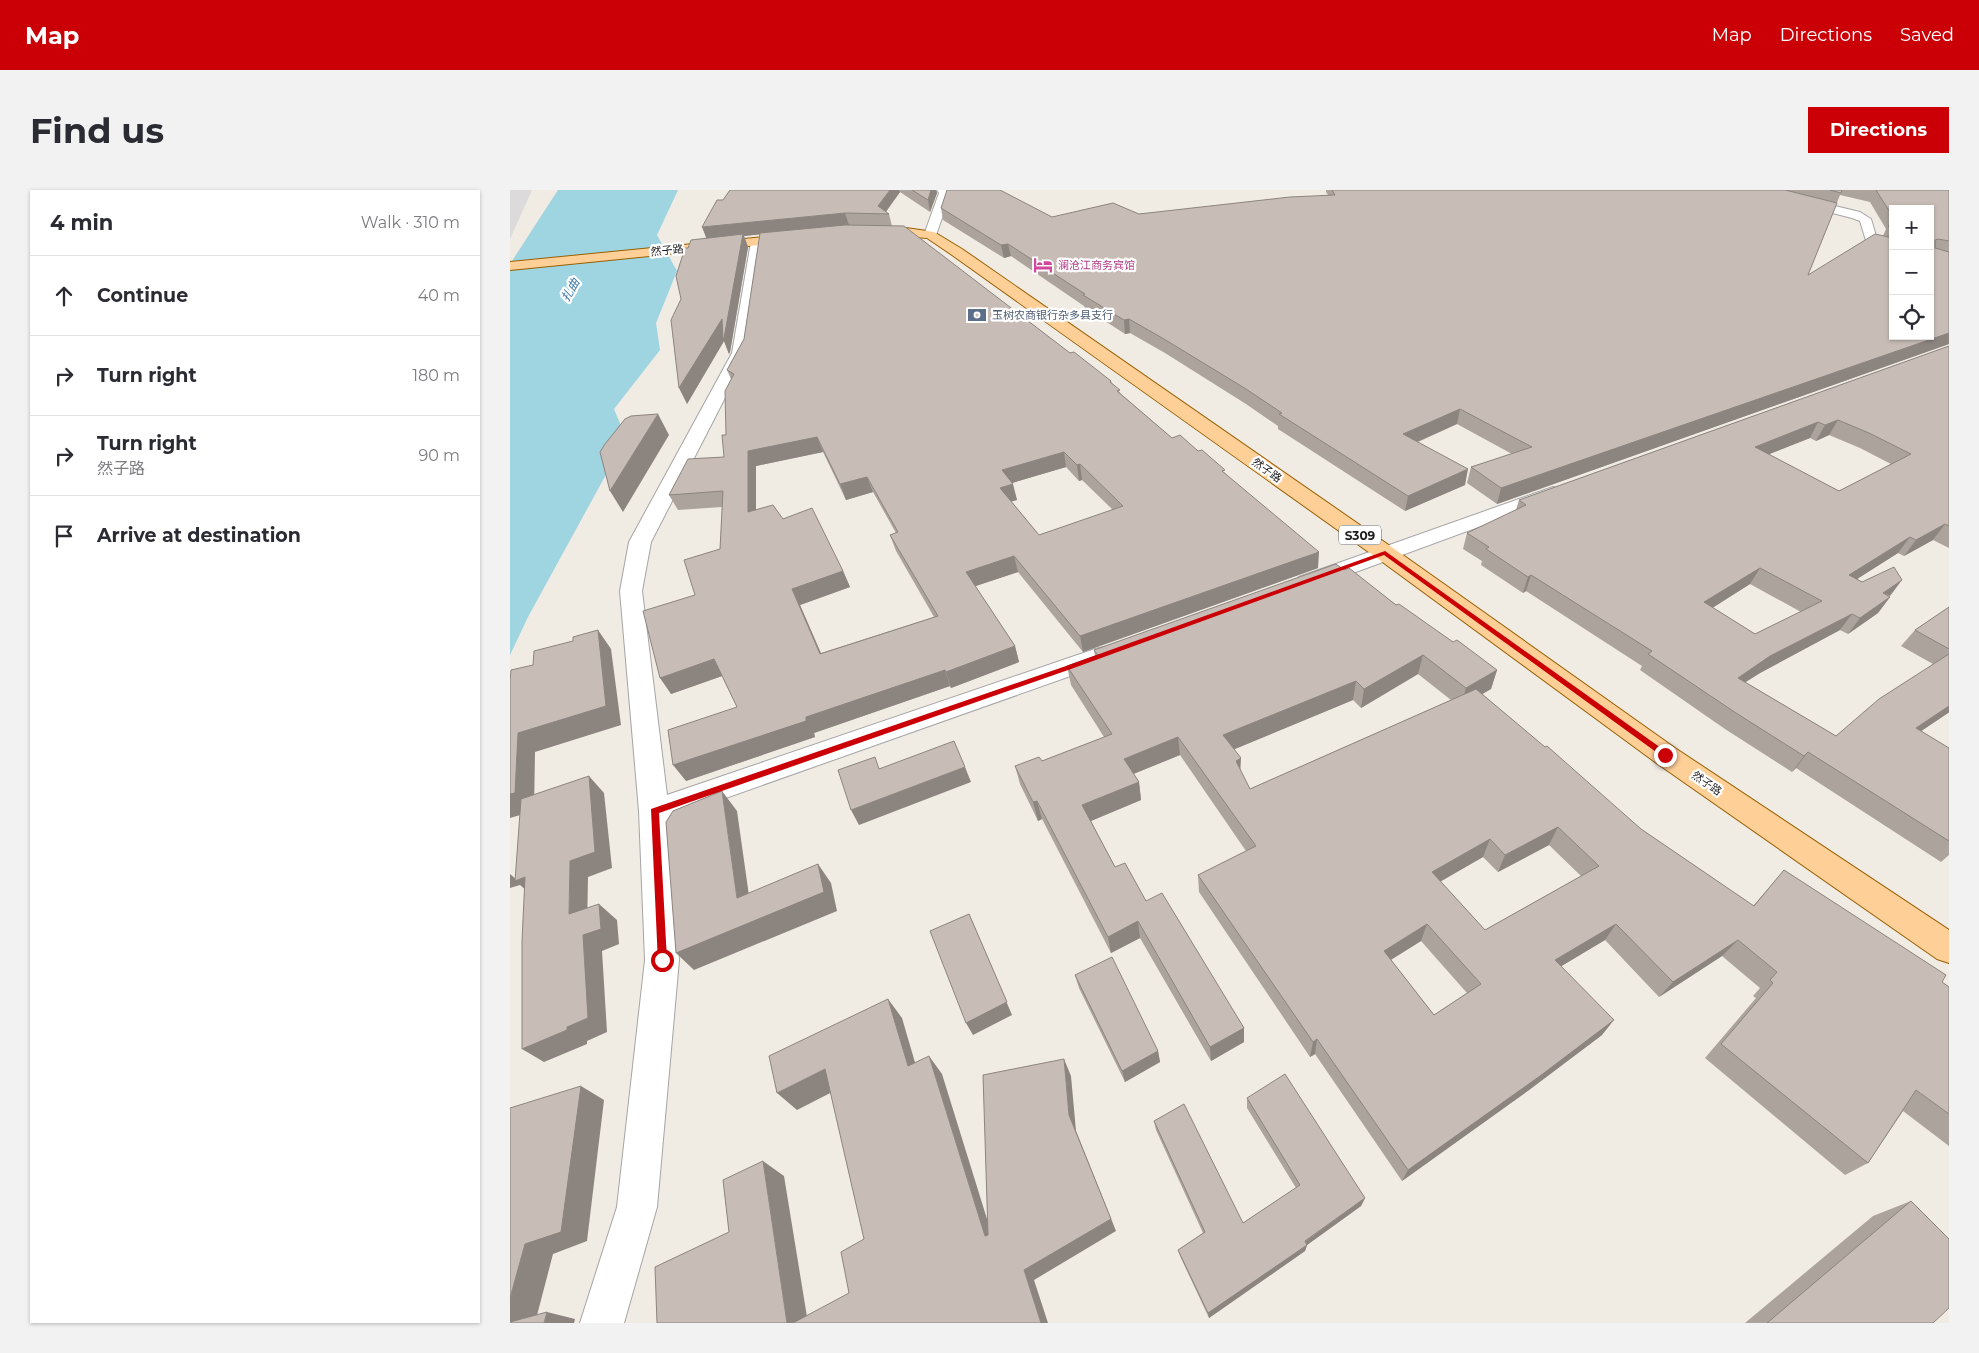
<!DOCTYPE html>
<html lang="en">
<head>
<meta charset="utf-8">
<style>
  body { margin:0; font-family:Montserrat,"Noto Sans SC",sans-serif; background:#f2f2f3; color:#2b2b33 }
  .controls { position:absolute; right:15px; top:15px; display:grid; overflow:hidden; border-radius:0px; box-shadow:0 1px 4px #0004 }
  .controls button { width:45px; height:45px; display:grid; place-items:center; padding:0; border:0; border-bottom:1px solid #e1e1e2; background:#fff; color:#2b2b33; font:25px sans-serif }
  .stop { position:absolute; width:15px; height:15px; margin:-11px; border:4px solid #cb0007; border-radius:50%; background:#fff }
  .stop.end { background:#cb0007; border-color:#fff; box-shadow:0 1px 5px #0008 }
  .list { margin:0; padding:0; list-style:none }
  h2 { display:flex; justify-content:space-between; align-items:center; height:65px; margin:0; padding:0 20px; font-size:21px }
  h2 small { font-size:16px; font-weight:400; color:#7c7c81 }
  .list li { display:grid; grid-template-columns:32px 1fr auto; gap:15px; align-items:center; box-sizing:border-box; height:80px; padding:0 20px; border-top:1px solid #e1e1e2 }
  .list b { display:block; font-size:19px; white-space:nowrap }
  .list p { margin:0; font-size:16px; white-space:nowrap; color:#7c7c81 }
  .list em { font-size:16px; font-style:normal; color:#7c7c81 }
  .icon { flex:none; width:28px; height:28px; fill:none; stroke:currentColor; stroke-width:2; stroke-linecap:round; stroke-linejoin:round }
  .map { position:relative; flex:none; width:1439px; height:1133px; overflow:hidden; border-radius:0px }
  header { display:flex; align-items:center; gap:30px; box-sizing:border-box; height:70px; padding:0 25px; background:#cb0007; color:#fff }
  header strong { font-size:24px }
  nav { display:flex; gap:28px; margin-inline-start:auto; font-size:18px }
  .intro { display:flex; align-items:center; justify-content:space-between; box-sizing:border-box; height:120px; padding:0 30px }
  h1 { margin:0; font-size:35px }
  .button { padding:12px 22px; border-radius:0px; background:#cb0007; color:#fff; font-size:18px; font-weight:700 }
  main { display:flex; gap:30px; padding:0 30px }
  aside { flex:1; background:#fff; border-radius:0px; box-shadow:0 1px 4px #0004 }
  .map>svg:first-child { display:block }
  .residential { fill:#dcdadb }
  .water { fill:#9fd4e1 }
  .lines { fill:none; stroke-linecap:round; stroke-linejoin:round }
  .minor-casing { stroke:#a5a5a5; stroke-width:2 }
  .major-casing { stroke:#976000; stroke-width:2 }
  .minor { fill:#fff; fill-rule:evenodd }
  .major { fill:#ffcf98; fill-rule:evenodd }
  .wall { fill:#aca39d; fill-rule:evenodd }
  .shaded-wall { fill:#8c847f }
  .building { fill:#c8bdb6; stroke:#8c847f; fill-rule:evenodd }
  .route { fill:#cb0007 }
  .labels { text-anchor:middle; dominant-baseline:central; stroke-width:4.5; stroke-linejoin:round; paint-order:stroke }
  .far-street-label { font-size:11px; fill:#1e1e1e; stroke:#fff }
  .far-hotel-label { font-size:11px; fill:#b23c85; stroke:#fff; text-anchor:start }
  .far-service-label { font-size:11px; fill:#4e5e75; stroke:#fff; text-anchor:start }
  .far-water-label { font-size:12px; font-style:italic; fill:#407aad; stroke:#fff }
  .shield { fill:#fff; stroke:#626262; stroke-width:1 }
  .shield-label { font-size:12px; font-weight:bold; fill:#1e1e1e }
</style>
</head>
<body>
<header>
<strong>Map</strong>
<nav><a>Map</a><a>Directions</a><a>Saved</a></nav>
</header>
<div class="intro"><h1>Find us</h1><a class="button">Directions</a></div>
<main>
<aside>
<h2>4 min<small>Walk · 310 m</small></h2>
<ul class="list">
<li><svg class="icon" aria-label="ahead" viewBox="0 0 24 24"><path d="M12 20V5M6 11l6-6 6 6"/></svg><div><b>Continue</b></div><em>40 m</em></li>
<li><svg class="icon" aria-label="right" viewBox="0 0 24 24"><path d="M7 20v-9h11M14 6l5 5-5 5"/></svg><div><b>Turn right</b></div><em>180 m</em></li>
<li><svg class="icon" aria-label="right" viewBox="0 0 24 24"><path d="M7 20v-9h11M14 6l5 5-5 5"/></svg><div><b>Turn right</b><p>然子路</p></div><em>90 m</em></li>
<li><svg class="icon" aria-label="arrive" viewBox="0 0 24 24"><path d="M6 21V4h12l-3 4 3 4H6"/></svg><div><b>Arrive at destination</b></div></li>
</ul>
</aside>
<div class="map">
<svg width="1439" height="1133" viewBox="0 0 1439 1133">
  <rect width="100%" height="100%" fill="#f0ebe3"/>
  <path class="residential" d="M 0,0 L 22,0 L 0,49 Z"/>
  <path class="water" d="M 48,0 L 168,0 L 147,45 L 167,81 L 146,133 L 150,160 L 104,219 L 116,248 L 18,427 L 0,465 L 0,74 Z"/>
  <g class="lines">
    <g class="minor-casing">
      <path id="minor" d="M 427,0 L 439,0 L 441,3 L 426,45 L 420,49 L 414,45 L 429,3 Z
        M 1238,0 L 1258,0 L 1350,22 L 1361,29 L 1367,49 L 1383,53 L 1383,61 L 1357,54 L 1350,31 L 1342,28 L 1240,2 Z
        M 247,48 L 253,52 L 238,163 L 141,352 L 132,401 L 157,605 L 585,459 L 594,457 L 603,459 L 606,465 L 603,471 L 159,628 L 169,770 L 147,1017 L 114,1133 L 70,1133 L 107,1017 L 135,770 L 129,621 L 110,401 L 119,352 L 222,163 L 241,52 Z
        M 1043,297 L 1050,299 L 1053,303 L 1050,307 L 805,397 L 797,399 L 789,397 L 786,392 L 789,387 Z"/>
    </g>
    <g class="major-casing">
      <path id="major" d="M 365,37 L 396,38 L 424,42 L 452,59 L 883,358 L 1165,558 L 1439,740 L 1439,773 L 1427,769 L 1145,572 L 867,368 L 442,65 L 417,48 L 361,44 L 359,41 Z
        M 285,44 L 289,45 L 291,48 L 289,51 L 0,80 L 0,72 Z"/>
    </g>
    <use href="#minor" class="minor"/>
    <use href="#major" class="major"/>
  </g>
  <path class="wall" d="M 220,0 L 426,0 L 427,3 L 420,22 L 390,2 L 376,22 L 379,24 L 382,36 L 560,163 L 601,191 L 602,193 L 611,204 L 662,248 L 688,261 L 715,283 L 808,378 L 573,462 L 508,382 L 465,396 L 505,456 L 509,472 L 441,498 L 440,496 L 304,543 L 305,547 L 176,591 L 227,517 L 212,486 L 161,504 L 185,405 L 210,359 L 212,317 L 168,320 L 159,305 L 214,267 L 221,189 L 217,180 L 234,149 L 250,44 L 234,46 L 238,57 L 220,162 L 219,164 L 214,151 L 177,214 L 171,109 L 178,58 L 196,48 L 213,10 ZM 313,262 L 336,310 L 363,302 L 386,343 L 380,345 L 386,361 L 424,427 L 311,463 L 290,415 L 340,397 L 333,381 L 273,329 L 246,320 L 246,276 ZM 556,277 L 569,291 L 572,290 L 603,320 L 529,345 L 501,311 L 507,310 L 502,293 Z
    M 816,0 L 1439,0 L 1439,154 L 987,314 L 957,293 L 961,277 L 1002,264 L 947,234 L 908,252 L 955,295 L 895,321 L 768,239 L 768,236 L 736,214 L 655,163 L 620,143 L 615,144 L 575,118 L 574,116 L 501,66 L 494,68 L 433,30 L 431,18 L 542,27 L 629,24 L 818,5 L 816,2 ZM 1330,5 L 1360,12 L 1376,39 L 1373,46 L 1298,85 ZM 1383,19 L 1420,19 L 1383,146 Z
    M 1439,156 L 1439,358 L 1423,350 L 1394,366 L 1388,363 L 1347,389 L 1380,407 L 1368,423 L 1338,444 L 1330,440 L 1250,483 L 1235,492 L 1326,546 L 1423,474 L 1391,456 L 1405,440 L 1439,417 L 1439,523 L 1438,523 L 1411,541 L 1439,558 L 1439,665 L 1431,672 L 1286,578 L 1282,582 L 1215,539 L 1130,480 L 1132,476 L 1016,401 L 1013,403 L 971,375 L 972,371 L 953,359 L 957,343 L 1006,320 L 1009,310 ZM 1319,245 L 1350,258 L 1381,274 L 1329,301 L 1258,264 L 1300,248 L 1306,251 ZM 1240,394 L 1291,422 L 1245,444 L 1202,418 Z
    M 834,380 L 943,452 L 987,480 L 981,499 L 972,504 L 1131,639 L 1243,716 L 1274,680 L 1439,797 L 1439,956 L 1393,921 L 1358,973 L 1335,985 L 1195,868 L 1246,808 L 1243,806 L 1250,798 L 1212,766 L 1149,807 L 1095,750 L 1051,776 L 1092,845 L 1019,900 L 892,991 L 805,864 L 800,867 L 689,702 L 688,685 L 736,661 L 670,565 L 623,584 L 629,592 L 631,610 L 581,631 L 605,677 L 636,711 L 734,838 L 734,852 L 701,871 L 630,748 L 601,763 L 532,629 L 528,631 L 510,594 L 505,576 L 532,571 L 594,547 L 561,495 L 557,476 L 585,466 L 584,460 ZM 908,484 L 941,510 L 740,599 L 730,580 L 724,559 L 843,510 L 851,518 ZM 1039,655 L 1071,686 L 975,740 L 930,691 L 973,667 L 988,682 ZM 911,751 L 957,803 L 924,825 L 881,770 Z
    M 565,785 L 648,861 L 650,872 L 615,892 L 569,798 Z
    M 737,908 L 855,1008 L 851,1016 L 797,1055 L 795,1061 L 699,1128 L 670,1066 L 668,1060 L 693,1043 L 646,940 L 644,931 L 733,1033 L 786,998 L 737,918 Z
    M 1401,1011 L 1423,1133 L 1235,1133 L 1363,1026 Z"/>
  <path class="shaded-wall" d="M 380,0 L 389,0 L 390,2 L 374,24 L 368,16 Z
    M 421,0 L 426,0 L 427,3 L 420,22 L 418,10 Z
    M 335,23 L 339,35 L 234,46 L 238,57 L 220,162 L 219,164 L 214,151 L 177,214 L 169,198 L 197,50 L 192,37 Z
    M 498,54 L 501,66 L 494,68 L 491,55 Z
    M 619,129 L 620,143 L 615,144 L 614,130 Z
    M 1439,143 L 1439,154 L 987,314 L 991,298 Z
    M 950,219 L 947,234 L 891,259 L 893,244 Z
    M 148,224 L 159,245 L 113,322 L 100,301 Z
    M 1328,230 L 1319,245 L 1306,251 L 1315,235 Z
    M 1308,232 L 1300,248 L 1237,273 L 1245,257 Z
    M 307,247 L 313,262 L 246,276 L 246,338 L 238,322 L 238,261 Z
    M 554,262 L 556,277 L 495,295 L 492,280 Z
    M 570,274 L 572,290 L 569,291 L 567,275 Z
    M 958,279 L 955,295 L 895,321 L 898,306 Z
    M 357,287 L 363,302 L 336,310 L 330,294 Z
    M 503,294 L 507,310 L 493,314 L 490,298 Z
    M 1435,334 L 1423,350 L 1394,366 L 1406,350 Z
    M 1400,347 L 1388,363 L 1328,401 L 1339,385 Z
    M 809,362 L 808,378 L 573,462 L 570,446 Z
    M 504,366 L 508,382 L 460,398 L 456,382 Z
    M 1250,378 L 1240,394 L 1185,429 L 1194,412 Z
    M 333,381 L 340,397 L 290,415 L 318,480 L 310,464 L 282,399 Z
    M 1021,385 L 1016,401 L 1013,403 L 1018,387 Z
    M 1392,390 L 1380,406 L 1373,403 Z
    M 1380,407 L 1368,423 L 1338,444 L 1350,428 Z
    M 1342,424 L 1330,440 L 1250,483 L 1217,504 L 1228,488 L 1260,466 Z
    M 88,440 L 101,459 L 111,535 L 25,562 L 24,621 L 0,628 L 0,604 L 8,543 Z
    M 505,456 L 509,472 L 441,498 L 436,482 Z
    M 913,465 L 908,484 L 851,518 L 854,499 Z
    M 204,469 L 215,485 L 161,504 L 150,488 Z
    M 435,480 L 440,496 L 304,543 L 305,547 L 176,591 L 163,575 L 296,527 Z
    M 987,480 L 981,499 L 950,517 L 956,498 Z
    M 846,491 L 843,510 L 713,564 L 713,545 Z
    M 1439,516 L 1439,522 L 1438,523 L 1392,554 L 1406,538 Z
    M 668,547 L 670,565 L 616,587 L 614,569 Z
    M 1298,562 L 1286,578 L 1282,582 L 1294,566 Z
    M 731,568 L 730,587 L 726,571 Z
    M 455,577 L 461,592 L 349,635 L 341,620 Z
    M 79,586 L 94,603 L 102,678 L 78,687 L 77,740 L 59,724 L 60,671 Z
    M 629,592 L 631,610 L 576,633 L 572,615 Z
    M 212,601 L 227,621 L 242,727 L 227,708 Z
    M 527,611 L 532,629 L 528,631 L 523,612 Z
    M 1048,637 L 1039,655 L 988,682 L 995,665 Z
    M 980,649 L 973,667 L 916,700 L 922,682 Z
    M 308,674 L 321,693 L 327,721 L 184,780 L 166,763 Z
    M 0,684 L 7,690 L 15,687 L 24,707 L 10,695 L 0,698 Z
    M 89,714 L 107,730 L 109,754 L 92,761 L 97,842 L 77,851 L 77,854 L 34,872 L 12,859 L 57,837 L 73,745 Z
    M 459,724 L 502,825 L 463,845 L 456,833 Z
    M 628,731 L 630,748 L 601,763 L 598,747 Z
    M 917,734 L 911,751 L 869,777 L 874,761 Z
    M 1106,734 L 1095,750 L 1035,786 L 1045,770 Z
    M 1228,750 L 1212,766 L 1149,807 L 1163,792 Z
    M 378,809 L 392,828 L 411,893 L 398,876 Z
    M 1104,830 L 1092,845 L 1019,900 L 892,991 L 898,980 Z
    M 734,838 L 734,852 L 701,871 L 700,857 Z
    M 807,849 L 805,864 L 800,867 L 803,852 Z
    M 648,861 L 650,872 L 615,892 L 612,881 Z
    M 419,866 L 432,884 L 486,1058 L 475,1046 Z
    M 554,869 L 561,886 L 566,941 L 606,1041 L 524,1090 L 538,1133 L 531,1133 L 514,1080 L 559,925 Z
    M 315,879 L 332,897 L 287,920 L 267,903 Z
    M 71,896 L 94,910 L 77,1051 L 43,1064 L 25,1133 L 0,1133 L 0,1108 L 15,1054 Z
    M 253,971 L 274,986 L 298,1133 L 277,1133 Z
    M 855,1008 L 851,1016 L 797,1055 L 795,1061 L 699,1128 L 698,1123 Z
    M 37,1122 L 65,1129 L 64,1133 L 34,1133 Z"/>
  <path class="building" d="M 220,0 L 380,0 L 368,16 L 379,24 L 335,23 L 192,37 L 207,10 L 213,10 Z
    M 402,0 L 421,0 L 418,10 Z
    M 437,0 L 490,0 L 542,27 L 603,13 L 629,24 L 780,7 L 825,5 L 822,0 L 1275,0 L 1327,13 L 1298,85 L 1365,44 L 1383,48 L 1383,146 L 1420,146 L 1420,19 L 1383,19 L 1383,27 L 1366,0 L 1439,0 L 1439,51 L 1428,49 L 1425,50 L 1425,58 L 1439,62 L 1439,143 L 991,298 L 961,277 L 1022,257 L 950,219 L 893,244 L 958,279 L 898,306 L 769,224 L 772,223 L 736,199 L 654,149 L 619,129 L 614,130 L 573,105 L 575,104 L 498,54 L 491,55 L 431,18 Z
    M 1320,0 L 1332,0 L 1331,3 Z
    M 1383,33 L 1383,37 L 1378,36 Z
    M 335,35 L 394,36 L 560,163 L 564,162 L 601,191 L 600,192 L 610,200 L 607,201 L 662,248 L 670,245 L 688,261 L 692,260 L 715,280 L 712,281 L 809,362 L 570,446 L 504,366 L 456,382 L 505,456 L 436,482 L 435,480 L 296,527 L 296,531 L 163,575 L 158,540 L 227,517 L 204,469 L 150,488 L 133,421 L 185,405 L 174,370 L 210,359 L 213,301 L 159,305 L 178,269 L 214,267 L 212,245 L 216,245 L 215,201 L 224,184 L 217,180 L 234,149 L 250,43 ZM 307,247 L 330,294 L 357,287 L 388,342 L 380,345 L 428,426 L 310,464 L 282,399 L 333,381 L 302,318 L 273,329 L 263,315 L 238,322 L 238,261 ZM 554,262 L 567,275 L 570,274 L 613,316 L 529,345 L 490,298 L 503,294 L 492,280 Z
    M 233,44 L 214,148 L 213,149 L 212,129 L 169,198 L 161,130 L 171,109 L 166,86 L 175,58 L 178,58 L 181,50 Z
    M 1439,156 L 1439,336 L 1435,334 L 1406,350 L 1400,347 L 1339,385 L 1352,392 L 1384,377 L 1392,390 L 1373,403 L 1380,407 L 1350,428 L 1342,424 L 1260,466 L 1228,488 L 1326,546 L 1369,509 L 1439,464 L 1439,516 L 1406,538 L 1439,558 L 1439,651 L 1298,562 L 1294,566 L 1226,523 L 1138,464 L 1142,461 L 1021,385 L 1018,387 L 976,359 L 979,357 L 957,343 L 1016,315 L 1009,310 ZM 1328,230 L 1359,243 L 1401,264 L 1329,301 L 1245,257 L 1308,232 L 1315,235 ZM 1250,378 L 1312,411 L 1245,444 L 1194,412 Z
    M 148,224 L 100,301 L 90,262 L 95,254 L 115,229 L 121,226 Z
    M 826,374 L 834,380 L 839,378 L 886,415 L 889,414 L 943,452 L 947,450 L 987,480 L 956,498 L 913,465 L 854,499 L 846,491 L 713,545 L 731,568 L 726,571 L 740,599 L 966,499 L 1035,557 L 1037,556 L 1131,639 L 1244,716 L 1274,680 L 1436,785 L 1432,792 L 1439,797 L 1439,924 L 1406,900 L 1358,973 L 1211,854 L 1263,793 L 1260,790 L 1267,782 L 1228,750 L 1163,792 L 1106,734 L 1045,770 L 1104,830 L 1030,886 L 898,980 L 807,849 L 803,852 L 688,685 L 746,656 L 668,547 L 614,569 L 629,592 L 572,615 L 605,677 L 615,673 L 636,711 L 652,703 L 734,838 L 700,857 L 628,731 L 598,747 L 527,611 L 523,612 L 505,576 L 529,567 L 532,571 L 602,544 L 557,476 L 588,465 L 584,460 ZM 1048,637 L 1089,676 L 975,740 L 922,682 L 980,649 L 995,665 ZM 917,734 L 971,794 L 924,825 L 874,761 Z
    M 1439,417 L 1439,459 L 1405,440 Z
    M 88,440 L 96,516 L 8,543 L 5,603 L 0,604 L 0,491 L 1,480 L 23,475 L 24,461 L 63,451 L 63,447 Z
    M 444,551 L 455,577 L 341,620 L 328,580 L 365,567 L 369,579 Z
    M 79,586 L 85,662 L 60,671 L 59,724 L 89,714 L 91,739 L 73,745 L 78,828 L 57,837 L 57,840 L 12,859 L 12,751 L 15,687 L 5,691 L 11,609 Z
    M 212,601 L 227,708 L 308,674 L 314,702 L 166,763 L 156,632 L 163,621 Z
    M 459,724 L 497,812 L 456,833 L 420,741 Z
    M 602,767 L 648,861 L 612,881 L 565,785 Z
    M 378,809 L 398,876 L 419,866 L 475,1046 L 478,1045 L 473,885 L 554,869 L 559,925 L 601,1029 L 514,1080 L 531,1133 L 283,1133 L 339,1103 L 331,1062 L 354,1049 L 315,879 L 267,903 L 259,866 Z
    M 775,884 L 855,1008 L 795,1051 L 797,1055 L 698,1123 L 668,1060 L 695,1042 L 644,931 L 674,914 L 733,1033 L 790,995 L 737,908 Z
    M 71,896 L 51,1042 L 15,1054 L 0,1108 L 0,918 Z
    M 253,971 L 277,1133 L 147,1133 L 145,1077 L 219,1042 L 213,990 Z
    M 1401,1011 L 1439,1049 L 1439,1118 L 1423,1133 L 1257,1133 Z
    M 37,1122 L 34,1133 L 0,1133 L 0,1132 Z"/>
  <path class="route" d="M 875,361 L 1158,563 L 1158,567 L 1153,567 L 874,365 L 561,479 L 149,623 L 157,770 L 152,775 L 148,773 L 141,619 L 556,476 Z"/>
  <defs>
    <g id="hotel-bare" transform="scale(1.5)"><path d="M-6-4.5h1.5V1H6V5H4.5V3h-9V5H-6ZM-4 0a1.8 1.8 0 1 1 3.6 0ZM.5 0V-2.5h3Q6-2.5 6 0Z" fill="#d1479c" stroke="#fff" stroke-width="2.5" paint-order="stroke"/></g>
    <g id="bank-bare" transform="scale(1.5)"><path d="M-6-4H6V4H-6ZM0-2.3a2.3 2.3 0 1 0 0 4.6a2.3 2.3 0 1 0 0-4.6Z" fill="#5c6f8a" stroke="#fff" stroke-width="2.5" paint-order="stroke"/></g>
  </defs>
  <g fill-rule="evenodd">
    <use href="#hotel-bare" x="533" y="75"/>
    <use href="#bank-bare" x="467" y="125"/>
  </g>
  <g class="labels">
    <g class="far-street-label">
      <text transform="translate(157 60) rotate(-6)">然子路</text>
      <text transform="translate(757 280) rotate(35)">然子路</text>
      <text transform="translate(1197 593) rotate(34)">然子路</text>
    </g>
    <g class="far-hotel-label">
      <text x="548" y="75">澜沧江商务宾馆</text>
    </g>
    <g class="far-service-label">
      <text x="482" y="125">玉树农商银行杂多县支行</text>
    </g>
    <g class="far-water-label">
      <text transform="translate(60 100) rotate(-59)">扎曲</text>
    </g>
    <rect class="shield" x="829" y="335.5" width="42" height="19" rx="4"/>
    <g class="shield-label">
      <text x="850" y="345">S309</text>
    </g>
  </g>
</svg>
<div class="controls">
<button>+</button>
<button>−</button>
<button><svg class="icon" aria-label="locate" viewBox="0 0 24 24"><circle cx="12" cy="12" r="6"/><path d="M12 2v4M12 18v4M2 12h4M18 12h4"/></svg></button>
</div>
<div class="stop" style="left:152px;top:770px"></div>
<div class="stop end" style="left:1155px;top:565px"></div>
</div>
</main>
</body>
</html>
